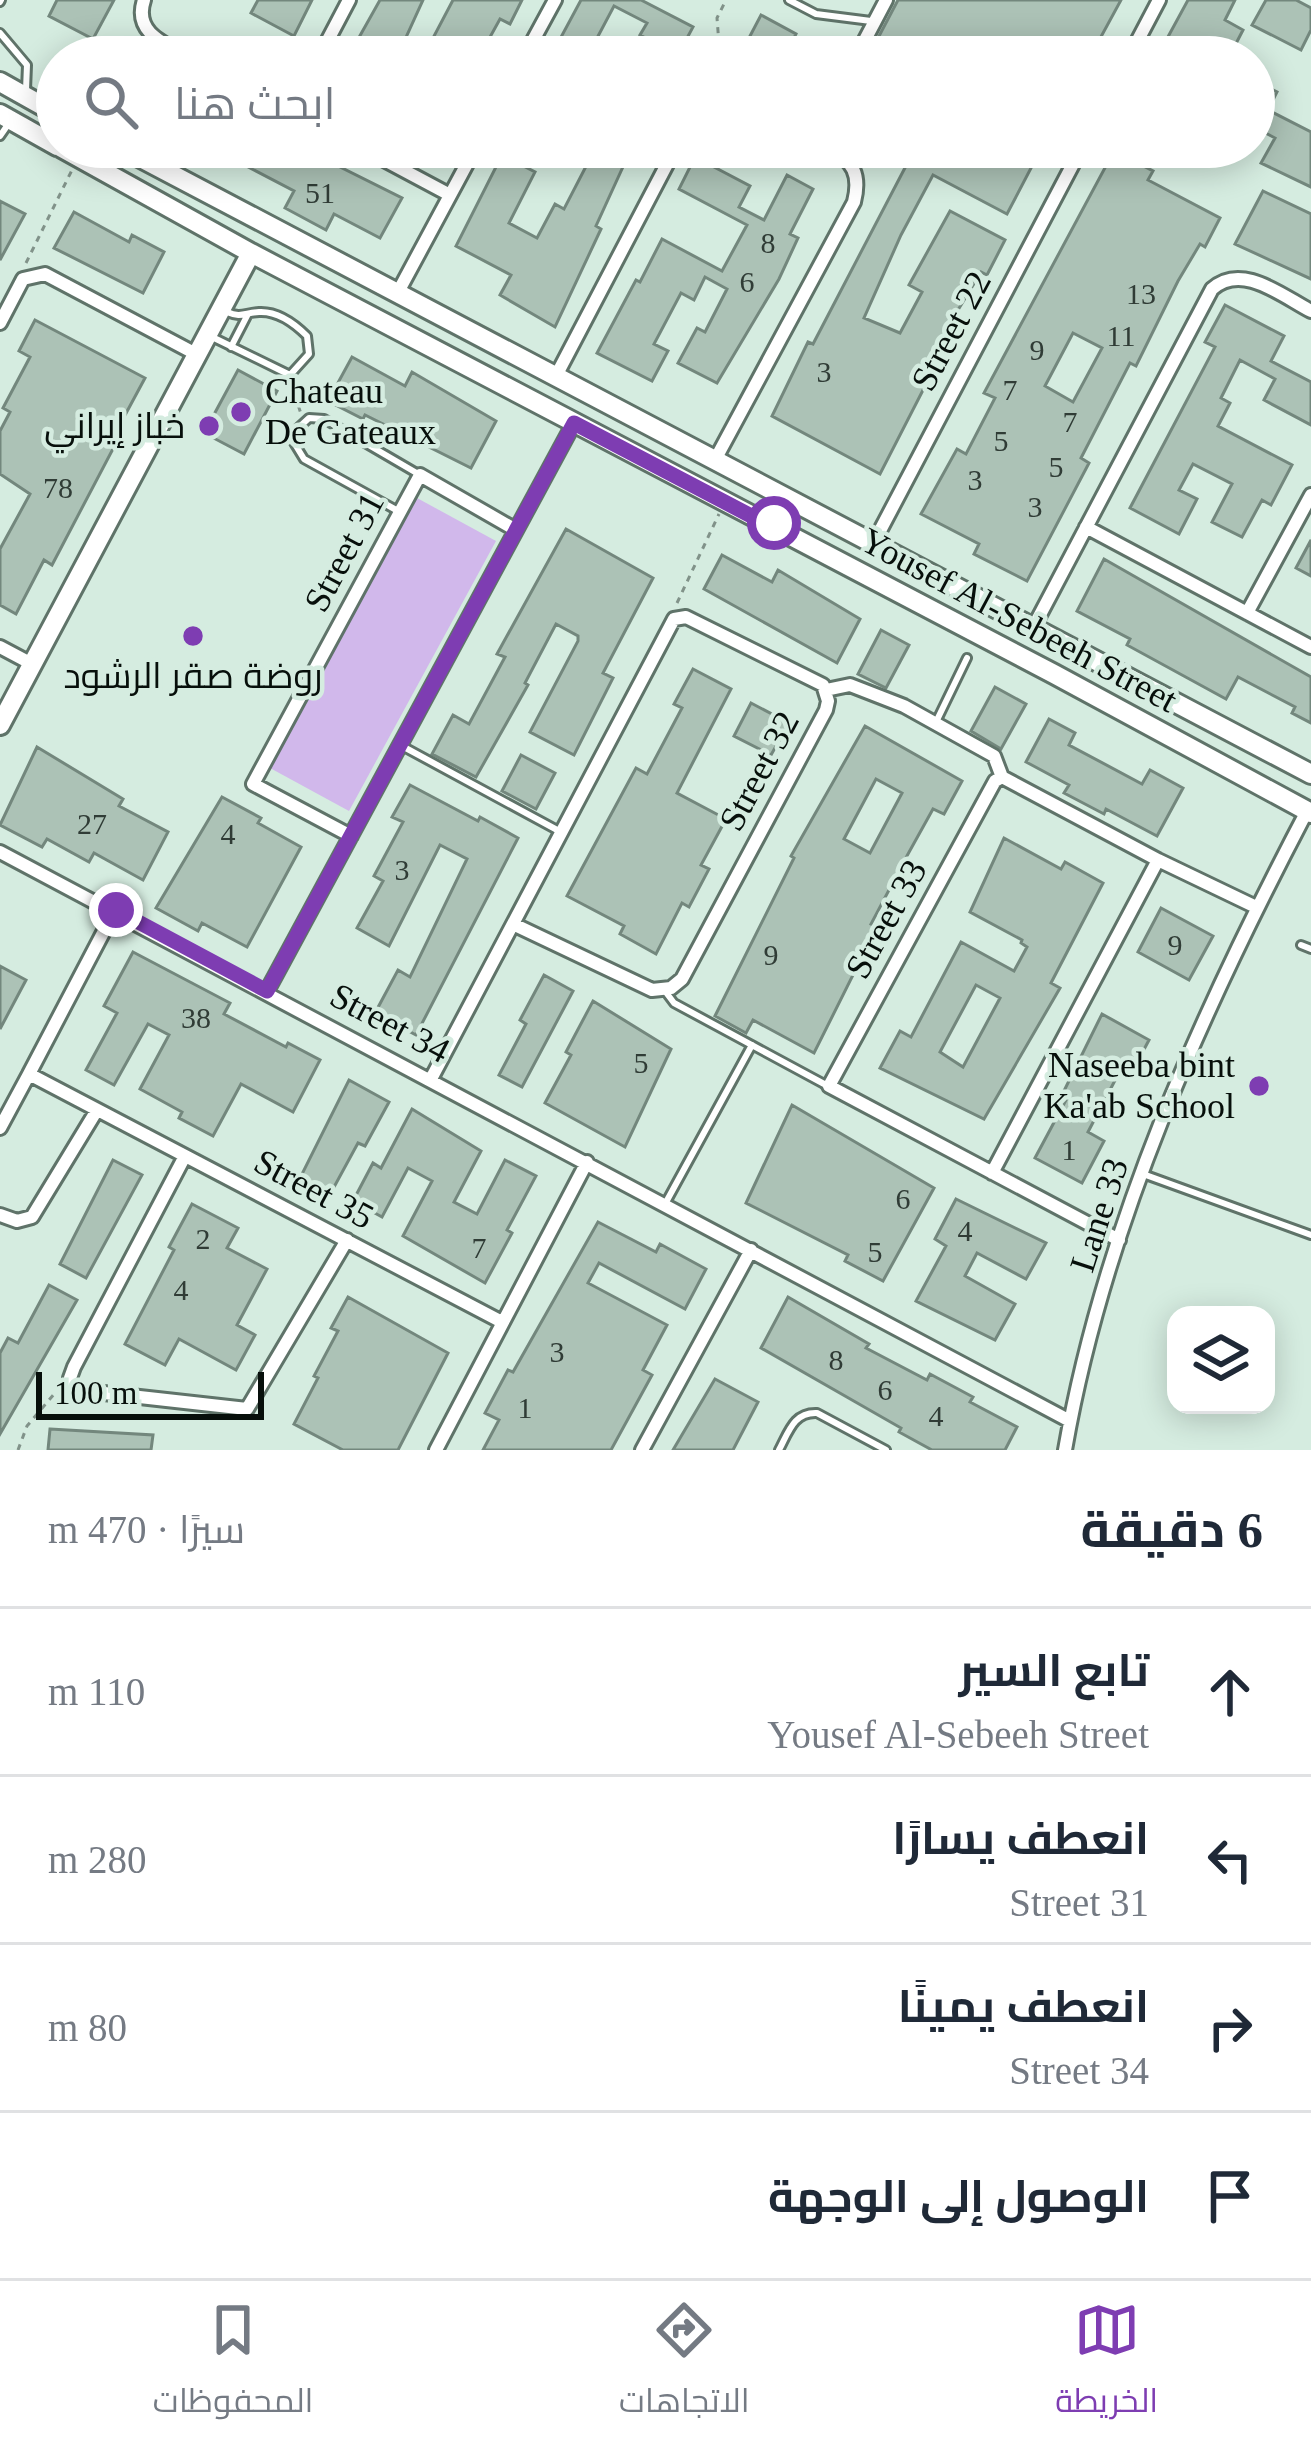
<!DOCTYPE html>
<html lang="ar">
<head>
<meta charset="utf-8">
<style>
  body { margin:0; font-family:"Times New Roman",Cairo,serif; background:#f6f6f7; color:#1f2937; direction:rtl }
  .controls { position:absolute; right:36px; bottom:36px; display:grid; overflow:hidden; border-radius:24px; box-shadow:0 6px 30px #0003 }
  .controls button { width:108px; height:108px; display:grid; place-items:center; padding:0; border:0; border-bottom:3px solid #e0e1e3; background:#fff; color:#1f2937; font:60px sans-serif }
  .scale { position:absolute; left:36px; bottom:30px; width:228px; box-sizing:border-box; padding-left:12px; border:6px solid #070f0b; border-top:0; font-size:33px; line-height:42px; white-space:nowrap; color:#070f0b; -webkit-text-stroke:9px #d5ece0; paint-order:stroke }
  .stop { position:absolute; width:36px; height:36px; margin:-27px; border:9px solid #7e3db2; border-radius:50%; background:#fff }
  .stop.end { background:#7e3db2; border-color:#fff; box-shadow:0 3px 12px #0008 }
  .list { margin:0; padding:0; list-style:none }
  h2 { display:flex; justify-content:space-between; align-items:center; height:156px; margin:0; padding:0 48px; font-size:51px }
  h2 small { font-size:39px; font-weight:400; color:#747a83 }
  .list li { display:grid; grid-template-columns:78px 1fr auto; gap:36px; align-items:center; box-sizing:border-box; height:168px; padding:0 48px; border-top:3px solid #e0e1e3 }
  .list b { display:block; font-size:45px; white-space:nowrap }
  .list p { margin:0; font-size:39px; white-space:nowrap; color:#747a83 }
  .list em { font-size:39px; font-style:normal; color:#747a83 }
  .icon { flex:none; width:66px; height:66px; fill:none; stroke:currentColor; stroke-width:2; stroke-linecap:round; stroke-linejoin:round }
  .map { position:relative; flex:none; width:1311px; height:1450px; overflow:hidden; direction:ltr }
  .search { position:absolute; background:#fff; box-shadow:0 6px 30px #0003; left:36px; right:36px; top:36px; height:132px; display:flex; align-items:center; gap:30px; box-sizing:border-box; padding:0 42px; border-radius:66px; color:#747a83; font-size:45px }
  .sheet { height:828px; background:#fff }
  nav { display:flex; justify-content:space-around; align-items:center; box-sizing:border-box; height:168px; border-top:3px solid #e0e1e3; background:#fff; font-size:33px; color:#747a83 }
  nav a { display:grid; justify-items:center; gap:6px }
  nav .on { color:#7e3db2 }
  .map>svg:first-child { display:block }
  .green { fill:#d1b8eb }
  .building { fill:#acc2b6; stroke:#73877d; stroke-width:3; fill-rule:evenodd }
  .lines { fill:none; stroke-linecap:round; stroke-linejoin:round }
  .lane-casing { stroke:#5f7369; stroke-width:12 }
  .street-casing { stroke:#5f7369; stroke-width:18 }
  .secondary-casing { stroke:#5f7369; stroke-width:24 }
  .path { stroke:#819289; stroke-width:3; stroke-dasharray:6 6; stroke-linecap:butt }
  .lane { stroke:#fff; stroke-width:6 }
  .street { stroke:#fff; stroke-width:12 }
  .secondary { stroke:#fff; stroke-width:18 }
  .route { stroke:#7e3db2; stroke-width:15 }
  .poi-dot { fill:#7e3db2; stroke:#d5ece0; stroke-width:4.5 }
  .labels { text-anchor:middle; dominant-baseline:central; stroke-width:9; stroke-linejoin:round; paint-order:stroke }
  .number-label { font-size:30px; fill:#303c36 }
  .street-label { font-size:36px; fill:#070f0b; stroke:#d5ece0 }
  .poi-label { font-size:36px; fill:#070f0b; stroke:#d5ece0; text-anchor:end }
</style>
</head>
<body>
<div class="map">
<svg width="1311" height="1450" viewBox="0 0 1311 1450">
  <rect width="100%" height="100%" fill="#d5ece0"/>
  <path class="green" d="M 417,498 L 496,541 L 349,811 L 270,768 Z"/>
  <path class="building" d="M 57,0 L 114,0 L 93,39 L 49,16 Z
    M 258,0 L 312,0 L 294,36 L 251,13 Z
    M 380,0 L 423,0 L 397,57 L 348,57 Z
    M 453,0 L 522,0 L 510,24 L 500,19 L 479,57 L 430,57 L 439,41 L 433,38 Z
    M 581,0 L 641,0 L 693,27 L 678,55 L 640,35 L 647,23 L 614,6 L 587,57 L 556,57 L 564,41 L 560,39 Z
    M 898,0 L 1121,0 L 1090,57 L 868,57 Z
    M 1188,0 L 1235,0 L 1225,20 L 1243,30 L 1229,57 L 1157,57 Z
    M 1266,0 L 1296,0 L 1311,8 L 1311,30 L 1301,50 L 1252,25 Z
    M 761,15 L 796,34 L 794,38 L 830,57 L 739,57 Z
    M 1254,80 L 1277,92 L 1268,110 L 1311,132 L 1311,187 L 1261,163 L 1275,138 L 1254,127 Z
    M 210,147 L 300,147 L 402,198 L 380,238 L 334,214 L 326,230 L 285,208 L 294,191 Z
    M 596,147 L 632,147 L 596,226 L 601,229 L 555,327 L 500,295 L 511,275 L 456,246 L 502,155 L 535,172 L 509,223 L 537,238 L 555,204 L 564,209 Z
    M 881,147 L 1042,147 L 1007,214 L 933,175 L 901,235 L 864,318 L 900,333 L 922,292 L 909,285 L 950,211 L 1005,240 L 987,275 L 981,272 L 958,310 L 936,352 L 941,355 L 880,474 L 772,416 L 808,342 L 813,344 L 908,162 Z
    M 1114,151 L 1153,171 L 1148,180 L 1220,218 L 1205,247 L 1200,244 L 1178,281 L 1136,366 L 1130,363 L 1081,458 L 1089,463 L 1027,581 L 974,554 L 979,544 L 921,514 L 957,449 L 966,454 L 995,398 L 984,393 ZM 1073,333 L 1102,348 L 1073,402 L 1045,386 Z
    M 695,157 L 750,186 L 739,207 L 764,220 L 787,175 L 813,189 L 790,234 L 798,238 L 779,279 L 717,383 L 678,363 L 697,328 L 705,332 L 727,289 L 705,277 L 694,300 L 681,293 L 654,344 L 668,351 L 652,381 L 597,353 L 636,280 L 640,282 L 662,239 L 722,271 L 747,225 L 679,189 Z
    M 1263,191 L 1311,214 L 1311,279 L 1235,244 Z
    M 0,201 L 25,214 L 0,260 Z
    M 74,212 L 129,242 L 132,235 L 164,252 L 143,293 L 54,248 Z
    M 1225,305 L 1284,336 L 1271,361 L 1311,382 L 1311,425 L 1264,400 L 1275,379 L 1240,360 L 1221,398 L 1230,403 L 1218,426 L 1292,465 L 1271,505 L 1262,500 L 1242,537 L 1212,522 L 1232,484 L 1193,464 L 1179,490 L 1197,499 L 1179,534 L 1130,508 L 1215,347 L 1205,342 Z
    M 35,320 L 145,378 L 110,443 L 115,445 L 52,565 L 44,560 L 16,614 L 0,605 L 0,549 L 30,494 L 0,474 L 0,431 L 10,412 L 3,408 L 30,357 L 19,351 Z
    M 352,357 L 405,386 L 412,372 L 496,421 L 471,468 L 365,415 L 363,419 L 328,401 Z
    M 238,370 L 277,391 L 244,454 L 204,433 Z
    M 566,529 L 653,578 L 603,673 L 613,678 L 574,755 L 530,732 L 578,641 L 578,636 L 556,624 L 525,683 L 528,685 L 476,777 L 432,754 L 453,715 L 469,724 L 505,657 L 497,654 Z
    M 1311,540 L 1311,576 L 1296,568 Z
    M 722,555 L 772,582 L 778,570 L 860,619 L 837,663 L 704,589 Z
    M 1104,559 L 1311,677 L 1311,723 L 1292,713 L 1295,707 L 1238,677 L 1226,699 L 1127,645 L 1130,639 L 1077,611 Z
    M 881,630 L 909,645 L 886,688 L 858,674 Z
    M 693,669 L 731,689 L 677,793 L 726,819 L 701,865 L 709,869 L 689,907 L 682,903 L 656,954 L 620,934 L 624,926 L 567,896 L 636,768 L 647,774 L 682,708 L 674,704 Z
    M 995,687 L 1026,704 L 1001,749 L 971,731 Z
    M 751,703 L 789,723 L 771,755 L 734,736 Z
    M 1049,719 L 1075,733 L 1069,745 L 1142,784 L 1150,770 L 1183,788 L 1157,836 L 1106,809 L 1104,814 L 1064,793 L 1069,785 L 1026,762 Z
    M 865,726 L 962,781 L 944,814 L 933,809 L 908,854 L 871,924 L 877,927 L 814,1053 L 753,1020 L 746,1033 L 715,1016 L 794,858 L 791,856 ZM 876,779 L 902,793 L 870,853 L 844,839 Z
    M 37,747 L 123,799 L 119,806 L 168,832 L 143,880 L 94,853 L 89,862 L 47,839 L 42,847 L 0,825 Z
    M 521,755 L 555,773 L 536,809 L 502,791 Z
    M 410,785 L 478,821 L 480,817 L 518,838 L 416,1035 L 375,1013 L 398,970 L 410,977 L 467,859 L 440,845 L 389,946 L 357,928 L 383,881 L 374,876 L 403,822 L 392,817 Z
    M 222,797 L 261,818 L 258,823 L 301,847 L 247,947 L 202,923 L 198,931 L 156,908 Z
    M 1004,838 L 1061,869 L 1065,862 L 1103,883 L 1051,983 L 1060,988 L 984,1119 L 880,1068 L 900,1031 L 911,1037 L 961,942 L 1014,971 L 1027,947 L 1021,943 L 1022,940 L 970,912 ZM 976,985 L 1000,998 L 963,1067 L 940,1052 Z
    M 1161,908 L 1213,936 L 1189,980 L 1138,952 Z
    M 133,952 L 230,1003 L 224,1014 L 286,1047 L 288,1043 L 320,1060 L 293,1112 L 241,1084 L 213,1136 L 179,1118 L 182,1112 L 140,1089 L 169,1035 L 148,1024 L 114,1085 L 86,1070 L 117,1013 L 104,1006 Z
    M 0,966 L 26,980 L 0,1029 Z
    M 544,975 L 573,991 L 522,1087 L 499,1075 L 526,1024 L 520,1020 Z
    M 593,1001 L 671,1049 L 625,1147 L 545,1103 L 571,1055 L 566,1052 Z
    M 1102,1014 L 1149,1040 L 1132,1072 L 1122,1067 L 1088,1132 L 1104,1141 L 1082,1183 L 1035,1158 L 1066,1100 L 1061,1097 Z
    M 349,1080 L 389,1102 L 365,1146 L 358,1143 L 327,1200 L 297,1184 Z
    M 792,1105 L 934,1188 L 883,1281 L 845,1261 L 848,1255 L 746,1203 Z
    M 412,1109 L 481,1151 L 454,1202 L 477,1214 L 505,1160 L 536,1176 L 507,1230 L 512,1233 L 485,1283 L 403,1236 L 432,1181 L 408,1168 L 382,1217 L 353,1201 L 373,1163 L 381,1168 Z
    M 113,1160 L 142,1175 L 86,1278 L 60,1264 Z
    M 956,1199 L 1046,1243 L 1026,1279 L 977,1253 L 965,1276 L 1015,1304 L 995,1340 L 916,1301 L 946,1246 L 935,1239 Z
    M 192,1204 L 238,1228 L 227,1248 L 267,1269 L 237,1325 L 255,1335 L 236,1370 L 179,1339 L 165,1365 L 125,1344 L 174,1250 L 169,1247 Z
    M 598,1222 L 656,1252 L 660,1244 L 706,1269 L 685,1309 L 599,1263 L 588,1283 L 667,1325 L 643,1370 L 652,1375 L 611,1450 L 483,1450 L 499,1420 L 485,1413 L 508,1370 L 513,1372 Z
    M 49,1285 L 77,1300 L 0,1434 L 0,1353 L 8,1338 L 18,1343 Z
    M 348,1297 L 448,1353 L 398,1450 L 343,1450 L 294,1424 L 318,1378 L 314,1376 L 338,1331 L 331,1328 Z
    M 788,1297 L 869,1344 L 866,1348 L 927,1380 L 930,1374 L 973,1397 L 970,1402 L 1017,1427 L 1005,1450 L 932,1450 L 899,1432 L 901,1428 L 761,1348 Z
    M 715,1379 L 758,1402 L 733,1450 L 673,1450 Z
    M 50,1429 L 153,1435 L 151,1450 L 48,1450 Z"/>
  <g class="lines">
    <g class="lane-casing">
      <path id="lane" d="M 789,0 L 816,14 L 871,21
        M 0,2 L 1,0
        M 0,33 L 27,65 L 26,90
        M 0,136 L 9,123
        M 210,336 L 290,375 L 309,354 L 307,336 C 295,324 277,311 259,312 C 244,313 241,318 227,312
        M 231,347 L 248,314
        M 398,511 L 304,459 L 293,441 L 296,430 L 309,418 L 324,419 L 420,475
        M 936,722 L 967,658
        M 402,746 L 559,831
        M 1301,945 L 1311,949
        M 665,991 L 674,1003 L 826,1085
        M 1143,1174 L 1311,1235
        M 665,1204 L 752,1045
        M 779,1450 C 789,1431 794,1412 817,1413 L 886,1450"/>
    </g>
    <g class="street-casing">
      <path id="street" d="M 144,0 C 133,33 165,44 189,57
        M 319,57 L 349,0
        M 524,57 L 555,0
        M 856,57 L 886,0
        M 1129,57 L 1159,0
        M 360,147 L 450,195
        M 397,294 L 476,147
        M 0,323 L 23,279 L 45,274 L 196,354
        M 556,376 L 676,147
        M 715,460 L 854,202 C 861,174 853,162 830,147
        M 1086,527 L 1311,647
        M 873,544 L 1082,147
        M 1247,613 L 1311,495
        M 1033,628 L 1212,289 C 1242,262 1282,296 1311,311
        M 0,647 L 32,664
        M 826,690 L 850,685 L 904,706 L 994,756 L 1002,777
        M 1002,777 L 995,781 L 829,1086 L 1119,1240
        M 1002,777 L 1158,860 L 1256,907
        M 351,836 L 253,784 L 420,475 L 516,530
        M 0,852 L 1070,1421
        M 115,910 L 29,1074 L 502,1322
        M 267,991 L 574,423
        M 431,1079 L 674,619 L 686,617 L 823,685 L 828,701 L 826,710 L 682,979 L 671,988 L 652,990 L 513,924
        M 0,1128 L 29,1074
        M 185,1156 L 74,1367 L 70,1378 L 77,1390 L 247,1409 L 347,1240
        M 992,1173 L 1158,860
        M 0,1215 L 17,1221 L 32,1217 L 97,1110
        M 436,1450 L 587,1162
        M 642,1450 L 751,1250
        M 1065,1450 C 1104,1226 1202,1011 1307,811"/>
    </g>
    <g class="secondary-casing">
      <path id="secondary" d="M 0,82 L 57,114
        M 0,114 L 57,146
        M 60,147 L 251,253 L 1054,674 L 1311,813
        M 120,147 L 1311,774
        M 0,725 L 251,253"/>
    </g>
    <path class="path" d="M 720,57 L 717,18 L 726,0
      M 26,263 L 72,170
      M 291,383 L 301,414
      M 677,603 L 719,514
      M 18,1450 L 27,1426 L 60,1387"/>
    <use href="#lane" class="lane"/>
    <use href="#street" class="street"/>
    <use href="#secondary" class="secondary"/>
  </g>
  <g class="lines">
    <path class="route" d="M 116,910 L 267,991 L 574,423 L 778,530 L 774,523"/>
  </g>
  <g class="poi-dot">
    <circle cx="241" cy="412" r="12"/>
    <circle cx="209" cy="426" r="12"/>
    <circle cx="193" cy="636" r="12"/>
    <circle cx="1259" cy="1086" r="12"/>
  </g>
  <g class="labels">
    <g class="number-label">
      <text x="320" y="192">51</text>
      <text x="768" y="242">8</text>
      <text x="747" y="281">6</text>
      <text x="1141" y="293">13</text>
      <text x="1121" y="335">11</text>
      <text x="1037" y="349">9</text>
      <text x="824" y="371">3</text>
      <text x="1010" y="389">7</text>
      <text x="1070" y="421">7</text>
      <text x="1001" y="440">5</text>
      <text x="1056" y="466">5</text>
      <text x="975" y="479">3</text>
      <text x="58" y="487">78</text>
      <text x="1035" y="506">3</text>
      <text x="92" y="823">27</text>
      <text x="228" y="833">4</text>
      <text x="402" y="869">3</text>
      <text x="1175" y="944">9</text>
      <text x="771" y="954">9</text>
      <text x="196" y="1017">38</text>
      <text x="641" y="1062">5</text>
      <text x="1069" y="1149">1</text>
      <text x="903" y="1198">6</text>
      <text x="965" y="1230">4</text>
      <text x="203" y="1238">2</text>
      <text x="479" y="1247">7</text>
      <text x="875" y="1251">5</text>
      <text x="181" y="1289">4</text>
      <text x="557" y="1351">3</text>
      <text x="836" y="1359">8</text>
      <text x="885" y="1389">6</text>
      <text x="525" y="1407">1</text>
      <text x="936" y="1415">4</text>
    </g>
    <g class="street-label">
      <text transform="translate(951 331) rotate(-62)">Street 22</text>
      <text transform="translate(344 552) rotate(-62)">Street 31</text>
      <text transform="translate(1019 620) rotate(28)">Yousef Al-Sebeeh Street</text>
      <text transform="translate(759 771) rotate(-62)">Street 32</text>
      <text transform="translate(886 919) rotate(-61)">Street 33</text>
      <text transform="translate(390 1023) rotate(28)">Street 34</text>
      <text transform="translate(314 1189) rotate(28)">Street 35</text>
      <text transform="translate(1099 1215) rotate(-72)">Lane 33</text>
    </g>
    <g class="poi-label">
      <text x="265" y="391" text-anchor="start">Chateau<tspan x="265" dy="41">De Gateaux</tspan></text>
      <text x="185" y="426">خباز إيراني</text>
      <text x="193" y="676" text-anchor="middle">روضة صقر الرشود</text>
      <text x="1235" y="1065">Naseeba bint<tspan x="1235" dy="41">Ka'ab School</tspan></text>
    </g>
  </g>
</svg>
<div class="controls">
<button><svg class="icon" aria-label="layers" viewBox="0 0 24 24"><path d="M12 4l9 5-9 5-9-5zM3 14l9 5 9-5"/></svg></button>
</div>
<div class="scale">100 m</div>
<div class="stop" style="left:774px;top:523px"></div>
<div class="stop end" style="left:116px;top:910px"></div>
<div class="search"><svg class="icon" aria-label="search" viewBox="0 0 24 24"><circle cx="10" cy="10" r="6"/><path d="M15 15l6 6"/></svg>ابحث هنا</div>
</div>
<section class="sheet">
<h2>6 دقيقة<small>سيرًا · 470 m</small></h2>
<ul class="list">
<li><svg class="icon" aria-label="ahead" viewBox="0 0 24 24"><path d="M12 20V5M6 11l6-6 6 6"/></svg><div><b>تابع السير</b><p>Yousef Al-Sebeeh Street</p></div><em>110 m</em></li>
<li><svg class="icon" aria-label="left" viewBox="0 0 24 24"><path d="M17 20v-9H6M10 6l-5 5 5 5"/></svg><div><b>انعطف يسارًا</b><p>Street 31</p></div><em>280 m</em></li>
<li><svg class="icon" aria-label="right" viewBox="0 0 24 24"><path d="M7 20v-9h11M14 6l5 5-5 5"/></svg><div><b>انعطف يمينًا</b><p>Street 34</p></div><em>80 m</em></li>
<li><svg class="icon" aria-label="arrive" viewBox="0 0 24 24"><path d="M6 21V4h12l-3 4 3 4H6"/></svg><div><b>الوصول إلى الوجهة</b></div></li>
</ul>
</section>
<nav>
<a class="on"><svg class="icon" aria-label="map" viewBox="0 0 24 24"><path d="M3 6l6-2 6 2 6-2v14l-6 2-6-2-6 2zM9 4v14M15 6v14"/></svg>الخريطة</a>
<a><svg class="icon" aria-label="directions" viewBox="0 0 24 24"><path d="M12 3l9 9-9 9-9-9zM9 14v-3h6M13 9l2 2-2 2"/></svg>الاتجاهات</a>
<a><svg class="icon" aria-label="saved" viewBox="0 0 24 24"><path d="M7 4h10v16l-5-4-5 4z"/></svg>المحفوظات</a>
</nav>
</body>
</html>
